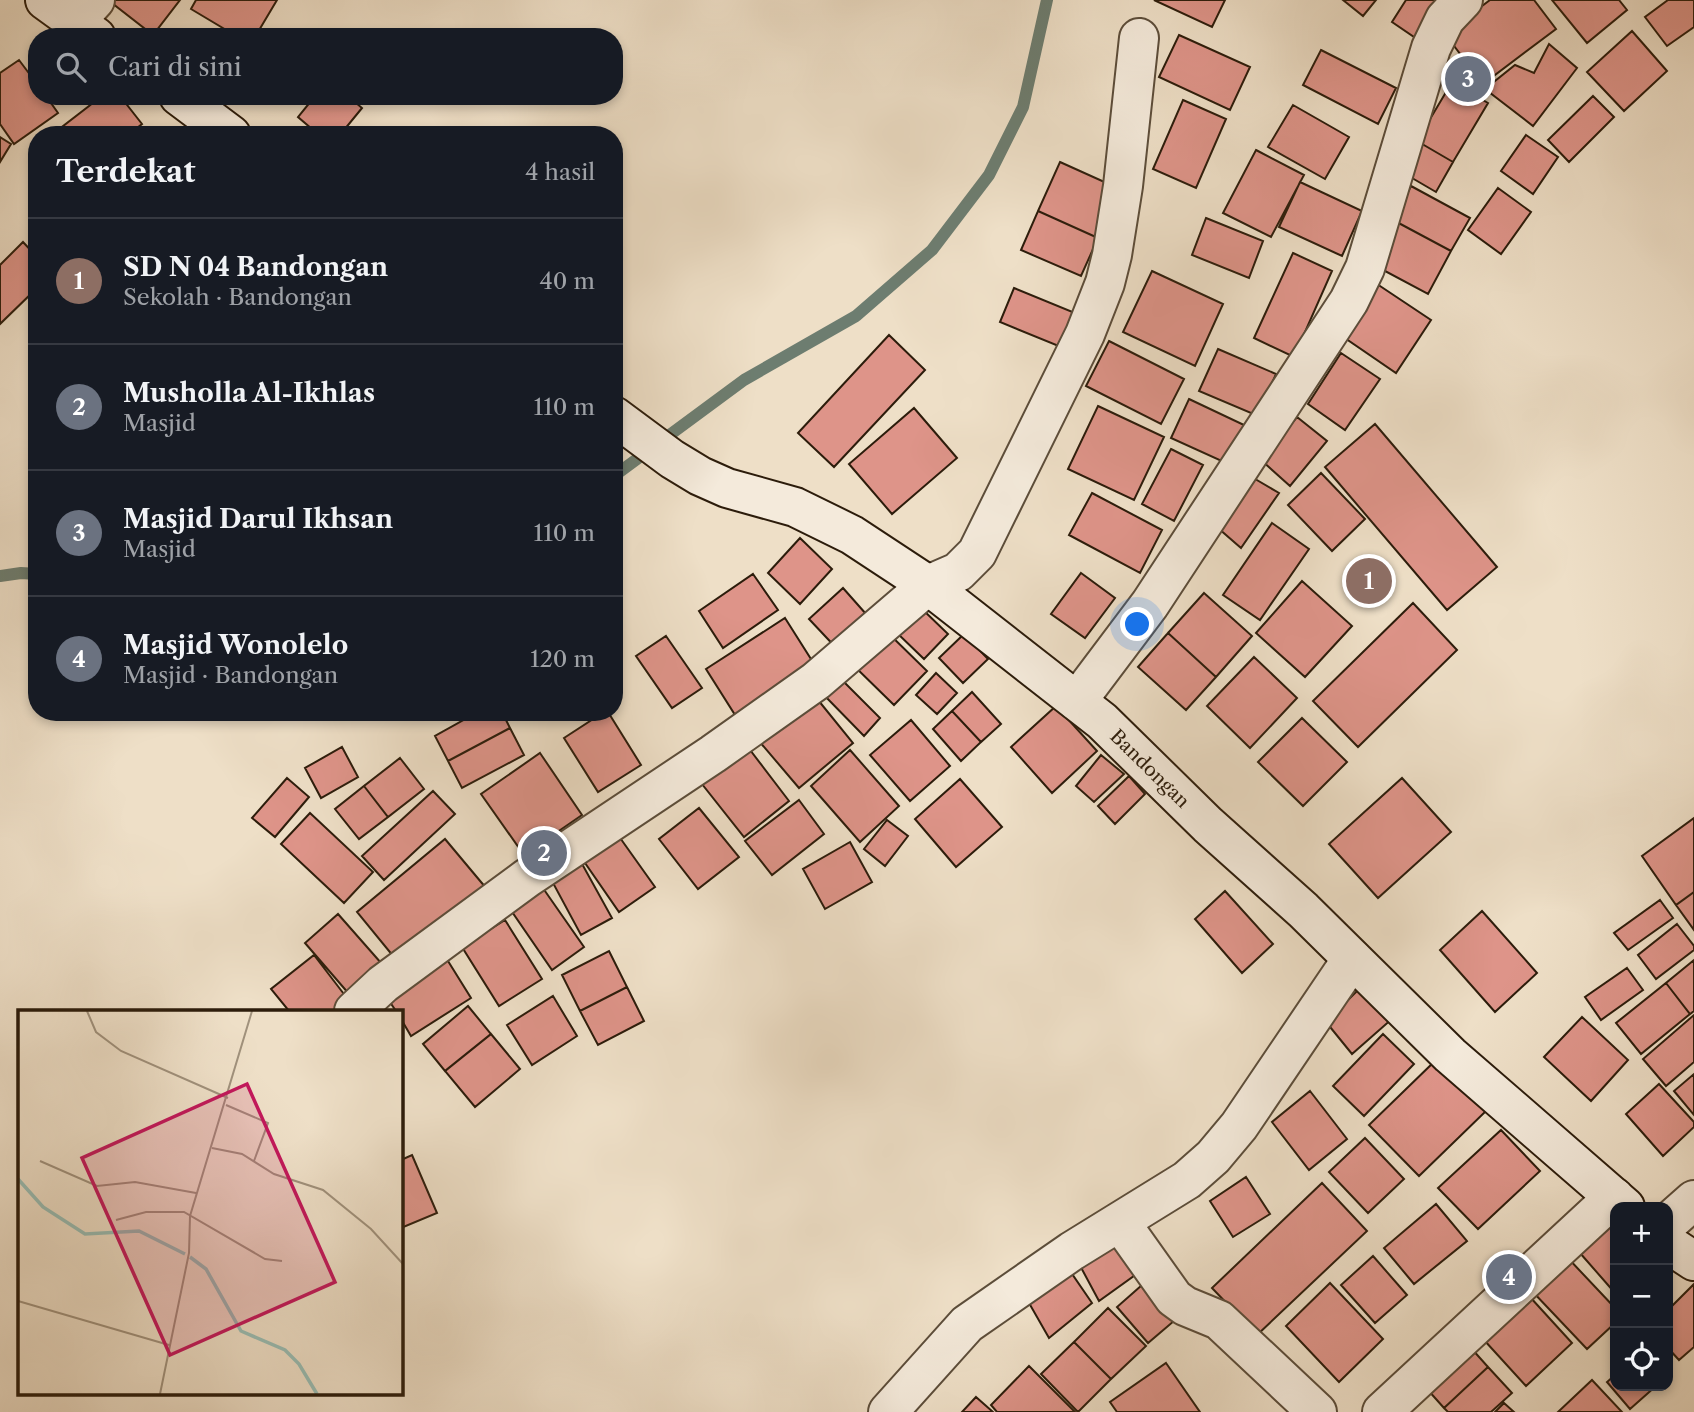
<!DOCTYPE html>
<html lang="id">
<head>
<meta charset="utf-8">
<style>
  body { margin:0; font-family:"Libre Caslon Text",serif; background:#242831; color:#f1f3f6 }
  .controls { position:absolute; right:21px; bottom:21px; display:grid; overflow:hidden; border-radius:14px; box-shadow:0 4px 10px #0003 }
  .controls button { width:63px; height:63px; display:grid; place-items:center; padding:0; border:0; border-bottom:2px solid #363941; background:#171b24; color:#f1f3f6; font:35px sans-serif }
  .you { position:absolute; left:1138px; top:625px; width:24px; height:24px; margin:-18px; border:5px solid #fff; border-radius:50%; background:#1a73e8; box-shadow:0 0 0 10px #1a73e833 }
  .badge { display:grid; place-items:center; width:46px; height:46px; border-radius:50%; background:#c59692; color:#fff; font-size:23px; font-weight:700 }
  .pin { position:absolute; translate:-50% -50%; border:4px solid #fff; box-shadow:0 2px 7px #0006 }
  .list { margin:0; padding:0; list-style:none }
  h2 { display:flex; justify-content:space-between; align-items:center; height:91px; margin:0; padding:0 28px; font-size:30px }
  h2 small { font-size:23px; font-weight:400; color:#9ea1a6 }
  .list li { display:grid; grid-template-columns:46px 1fr auto; gap:21px; align-items:center; box-sizing:border-box; height:126px; padding:0 28px; border-top:2px solid #363941 }
  .list b { display:block; font-size:26px; white-space:nowrap }
  .list p { margin:0; font-size:23px; white-space:nowrap; color:#9ea1a6 }
  .list em { font-size:23px; font-style:normal; color:#9ea1a6 }
  .icon { flex:none; width:38px; height:38px; fill:none; stroke:currentColor; stroke-width:2; stroke-linecap:round; stroke-linejoin:round }
  .map { position:relative; flex:none; width:1694px; height:1412px; overflow:hidden }
  .search { position:absolute; background:#171b24; box-shadow:0 4px 10px #0003; left:28px; top:28px; width:595px; height:77px; display:flex; align-items:center; gap:18px; box-sizing:border-box; padding:0 24px; border-radius:28px; color:#9ea1a6; font-size:26px }
  .panel { position:absolute; background:#171b24; box-shadow:0 4px 10px #0003; left:28px; top:126px; width:595px; height:595px; border-radius:28px }
  .map>svg:first-child { display:block }
  .lines { fill:none; stroke-linecap:round; stroke-linejoin:round }
  .stream { stroke:#6d7d70; stroke-width:12 }
  .building { fill:#de9489; stroke:#2c1c0b; stroke-width:2 }
  .street-casing { stroke:#5c4d3a; stroke-width:42 }
  .secondary-casing { stroke:#2c1c0b; stroke-width:42 }
  .street { stroke:#f4eadb; stroke-width:38 }
  .secondary { stroke:#f4eadb; stroke-width:38 }
  .labels { text-anchor:middle; dominant-baseline:central; stroke-width:5; stroke-linejoin:round; paint-order:stroke }
  .street-label { font-size:19px; fill:#2c1c0b; stroke:#f4eadb }
  .inset-river { fill:none; stroke:#99bdb4; stroke-width:3.5 }
  .inset-road { fill:none; stroke:#a0917c; stroke-width:2 }
  .view { fill:#c2185b; fill-opacity:0.15; stroke:#c2185b; stroke-width:3.5 }
  .inset-edge { fill:none; stroke:#2c1c0b; stroke-width:3.5 }
</style>
</head>
<body>
<div class="map">
<svg width="1694" height="1412" viewBox="0 0 1694 1412">
  <rect width="100%" height="100%" fill="#eedfc7"/>
  <filter id="stains"><feTurbulence type="fractalNoise" baseFrequency=".00286" numOctaves="4"/><feColorMatrix values="0 0 0 0 .2 0 0 0 0 .09 0 0 0 0 .02 0 0 0 .5 -.17"/></filter>
  <radialGradient id="worn" r=".72"><stop offset=".6" stop-color="#630" stop-opacity="0"/><stop offset="1" stop-color="#630" stop-opacity=".3"/></radialGradient>
  <g class="lines">
    <path class="stream" d="M 614,476 L 744,380 L 856,316 L 932,250 L 989,175 L 1023,107 L 1047,0
      M 0,576 L 21,573 L 37,574"/>
  </g>
  <path class="building" d="M 108,0 L 180,0 L 153,35 Z
    M 196,0 L 277,0 L 255,37 L 238,37 L 191,9 Z
    M 1154,0 L 1225,0 L 1212,27 Z
    M 1343,0 L 1376,0 L 1363,16 Z
    M 1406,0 L 1447,0 L 1420,41 L 1392,22 Z
    M 1490,0 L 1534,0 L 1556,29 L 1483,84 L 1445,34 Z
    M 1552,0 L 1619,0 L 1627,10 L 1587,43 Z
    M 1668,0 L 1694,0 L 1694,27 L 1667,46 L 1645,17 Z
    M 1632,31 L 1667,71 L 1624,111 L 1587,72 Z
    M 1179,35 L 1250,67 L 1230,110 L 1159,77 Z
    M 1549,44 L 1577,68 L 1533,126 L 1485,89 L 1515,65 L 1534,73 Z
    M 1321,50 L 1396,88 L 1378,124 L 1303,85 Z
    M 19,60 L 37,84 L 37,96 L 46,96 L 58,113 L 14,144 L 0,124 L 0,73 Z
    M 1452,82 L 1488,103 L 1453,162 L 1417,141 Z
    M 102,96 L 120,96 L 142,124 L 128,135 L 62,135 L 58,130 Z
    M 315,96 L 348,96 L 362,108 L 340,135 L 319,135 L 298,117 Z
    M 1593,96 L 1614,117 L 1569,162 L 1548,140 Z
    M 1183,100 L 1226,119 L 1196,188 L 1153,169 Z
    M 1293,105 L 1349,137 L 1325,179 L 1268,147 Z
    M 1526,135 L 1558,157 L 1533,194 L 1501,171 Z
    M 0,137 L 11,144 L 0,162 Z
    M 1417,141 L 1453,162 L 1436,192 L 1400,171 Z
    M 1256,150 L 1304,175 L 1271,237 L 1223,213 Z
    M 1060,162 L 1120,189 L 1098,238 L 1038,211 Z
    M 1300,182 L 1362,211 L 1342,256 L 1279,227 Z
    M 1411,186 L 1470,218 L 1451,251 L 1393,220 Z
    M 1498,188 L 1531,212 L 1501,254 L 1468,230 Z
    M 1038,211 L 1098,238 L 1081,276 L 1021,250 Z
    M 1206,218 L 1263,241 L 1249,278 L 1192,255 Z
    M 1393,220 L 1451,251 L 1428,294 L 1370,263 Z
    M 23,242 L 37,257 L 37,288 L 0,324 L 0,265 Z
    M 1293,253 L 1332,271 L 1294,357 L 1254,338 Z
    M 1152,271 L 1223,304 L 1195,366 L 1123,332 Z
    M 1374,282 L 1431,320 L 1396,373 L 1339,334 Z
    M 1014,288 L 1075,313 L 1061,347 L 1000,322 Z
    M 889,335 L 925,370 L 834,467 L 798,433 Z
    M 1109,341 L 1184,379 L 1161,424 L 1086,386 Z
    M 1218,349 L 1276,374 L 1258,416 L 1199,391 Z
    M 1341,353 L 1380,379 L 1345,430 L 1308,404 Z
    M 1189,399 L 1244,425 L 1226,463 L 1171,438 Z
    M 1098,406 L 1164,437 L 1134,500 L 1068,469 Z
    M 914,408 L 957,458 L 892,514 L 849,464 Z
    M 1297,417 L 1327,441 L 1290,486 L 1261,460 Z
    M 1375,424 L 1497,567 L 1447,610 L 1325,467 Z
    M 1171,449 L 1203,465 L 1174,521 L 1142,504 Z
    M 1321,473 L 1365,519 L 1332,551 L 1288,505 Z
    M 1250,476 L 1279,493 L 1241,548 L 1218,528 Z
    M 1092,493 L 1162,530 L 1140,573 L 1069,535 Z
    M 1272,523 L 1309,549 L 1260,620 L 1223,595 Z
    M 800,538 L 832,569 L 800,604 L 768,573 Z
    M 1081,573 L 1115,598 L 1085,638 L 1051,614 Z
    M 753,574 L 778,610 L 723,648 L 699,611 Z
    M 1302,581 L 1352,626 L 1305,677 L 1256,633 Z
    M 843,588 L 874,623 L 841,653 L 809,619 Z
    M 1204,593 L 1252,636 L 1216,677 L 1168,633 Z
    M 1413,603 L 1457,650 L 1358,747 L 1313,701 Z
    M 920,607 L 948,634 L 924,659 L 896,632 Z
    M 785,618 L 816,667 L 737,718 L 706,669 Z
    M 883,628 L 927,671 L 894,705 L 850,662 Z
    M 1168,633 L 1216,677 L 1186,710 L 1138,667 Z
    M 964,634 L 988,659 L 963,683 L 939,658 Z
    M 666,636 L 702,688 L 672,708 L 636,656 Z
    M 1254,657 L 1297,698 L 1250,748 L 1207,706 Z
    M 936,673 L 957,693 L 937,714 L 916,695 Z
    M 837,675 L 880,718 L 864,736 L 820,691 Z
    M 972,692 L 1001,724 L 981,742 L 952,711 Z
    M 814,695 L 853,743 L 799,788 L 759,741 Z
    M 1056,706 L 1097,751 L 1052,793 L 1011,747 Z
    M 952,711 L 981,742 L 961,761 L 933,729 Z
    M 478,712 L 502,712 L 510,728 L 448,761 L 435,736 Z
    M 604,712 L 608,712 L 641,765 L 598,792 L 564,738 Z
    M 1302,718 L 1347,762 L 1303,806 L 1258,762 Z
    M 911,720 L 950,766 L 910,801 L 870,755 Z
    M 510,728 L 524,755 L 462,788 L 448,761 Z
    M 744,742 L 789,801 L 744,837 L 698,779 Z
    M 342,747 L 358,777 L 321,798 L 305,768 Z
    M 850,750 L 899,806 L 860,842 L 811,786 Z
    M 540,753 L 582,815 L 524,855 L 481,794 Z
    M 1101,755 L 1124,774 L 1094,802 L 1076,786 Z
    M 400,758 L 424,789 L 388,817 L 364,786 Z
    M 1129,776 L 1145,794 L 1115,824 L 1098,806 Z
    M 287,778 L 309,797 L 275,837 L 252,818 Z
    M 1402,778 L 1451,832 L 1378,898 L 1329,844 Z
    M 960,779 L 1002,827 L 956,867 L 915,819 Z
    M 364,786 L 388,817 L 359,839 L 335,809 Z
    M 433,791 L 455,814 L 384,880 L 362,856 Z
    M 799,800 L 824,834 L 772,875 L 745,841 Z
    M 699,808 L 739,857 L 698,889 L 659,839 Z
    M 310,813 L 373,872 L 344,903 L 281,844 Z
    M 1694,818 L 1694,892 L 1676,905 L 1642,856 Z
    M 887,820 L 908,836 L 885,866 L 864,849 Z
    M 618,835 L 655,887 L 619,912 L 583,860 Z
    M 445,839 L 486,888 L 398,962 L 357,912 Z
    M 850,842 L 872,882 L 825,909 L 803,869 Z
    M 576,853 L 612,918 L 581,935 L 546,870 Z
    M 538,881 L 584,947 L 552,970 L 506,903 Z
    M 1225,891 L 1273,944 L 1242,973 L 1195,919 Z
    M 1694,892 L 1694,930 L 1676,905 Z
    M 1660,900 L 1673,918 L 1628,950 L 1614,933 Z
    M 1482,911 L 1537,973 L 1495,1012 L 1440,950 Z
    M 338,914 L 389,972 L 356,1002 L 305,943 Z
    M 505,920 L 542,979 L 499,1006 L 462,947 Z
    M 1677,924 L 1694,946 L 1694,950 L 1656,979 L 1638,955 Z
    M 609,951 L 627,987 L 580,1011 L 562,975 Z
    M 443,953 L 471,998 L 411,1036 L 401,1019 L 401,1011 L 396,1011 L 383,992 Z
    M 314,955 L 350,1002 L 339,1011 L 289,1011 L 271,989 Z
    M 1694,960 L 1694,1011 L 1690,1014 L 1666,983 Z
    M 1627,968 L 1643,990 L 1601,1020 L 1585,997 Z
    M 1666,983 L 1690,1014 L 1641,1054 L 1616,1023 Z
    M 1363,985 L 1393,1018 L 1352,1054 L 1326,1022 Z
    M 627,987 L 644,1021 L 598,1045 L 580,1011 Z
    M 553,996 L 577,1036 L 532,1065 L 507,1025 Z
    M 468,1006 L 491,1034 L 445,1071 L 423,1044 Z
    M 1694,1015 L 1694,1062 L 1666,1086 L 1643,1059 Z
    M 1582,1017 L 1628,1060 L 1591,1101 L 1544,1057 Z
    M 491,1034 L 520,1069 L 475,1107 L 445,1071 Z
    M 1383,1034 L 1414,1064 L 1364,1116 L 1333,1086 Z
    M 1436,1060 L 1486,1111 L 1419,1176 L 1369,1125 Z
    M 1694,1074 L 1694,1115 L 1674,1091 Z
    M 1659,1084 L 1694,1122 L 1694,1127 L 1663,1156 L 1626,1114 Z
    M 1310,1091 L 1347,1139 L 1309,1170 L 1272,1122 Z
    M 1501,1130 L 1540,1171 L 1478,1229 L 1438,1188 Z
    M 1365,1138 L 1404,1179 L 1368,1213 L 1329,1172 Z
    M 412,1155 L 437,1213 L 401,1228 L 401,1160 Z
    M 1246,1177 L 1270,1214 L 1233,1237 L 1210,1201 Z
    M 1322,1183 L 1367,1231 L 1257,1335 L 1212,1288 Z
    M 1436,1204 L 1467,1241 L 1414,1284 L 1384,1248 Z
    M 1614,1223 L 1615,1225 L 1615,1293 L 1580,1253 Z
    M 1118,1233 L 1145,1268 L 1099,1301 L 1077,1260 Z
    M 1373,1256 L 1407,1295 L 1375,1323 L 1341,1285 Z
    M 1566,1256 L 1615,1308 L 1615,1323 L 1587,1349 L 1531,1290 Z
    M 1068,1268 L 1092,1303 L 1049,1338 L 1029,1303 Z
    M 1150,1278 L 1181,1315 L 1148,1343 L 1117,1307 Z
    M 1330,1283 L 1383,1339 L 1339,1382 L 1286,1326 Z
    M 1694,1284 L 1694,1347 L 1679,1360 L 1668,1348 L 1668,1310 Z
    M 1530,1297 L 1572,1343 L 1526,1386 L 1484,1340 Z
    M 1108,1308 L 1146,1346 L 1111,1379 L 1074,1342 Z
    M 1463,1339 L 1488,1367 L 1444,1408 L 1419,1380 Z
    M 1074,1342 L 1111,1379 L 1078,1412 L 1041,1374 Z
    M 1166,1363 L 1200,1412 L 1117,1412 L 1110,1402 Z
    M 1029,1366 L 1075,1412 L 997,1412 L 991,1405 Z
    M 1488,1367 L 1512,1393 L 1491,1412 L 1448,1412 L 1444,1408 Z
    M 1615,1375 L 1615,1386 L 1656,1386 L 1630,1409 L 1607,1382 Z
    M 1592,1380 L 1622,1412 L 1558,1412 Z
    M 976,1397 L 993,1412 L 962,1412 Z
    M 1504,1403 L 1514,1412 L 1495,1412 Z"/>
  <g class="lines">
    <g class="street-casing">
      <path id="street" d="M 75,22 L 95,0
        M 1077,701 L 1150,604 L 1349,301 L 1365,268 L 1431,48 L 1445,19 L 1463,0
        M 354,1011 L 383,984 L 527,878 L 713,754 L 816,681 L 928,585 L 958,572 L 977,553 L 1085,334 L 1105,283 L 1112,255 L 1123,186 L 1139,38
        M 1120,1222 L 1174,1298 L 1185,1306 L 1219,1320 L 1317,1412
        M 1668,1223 L 1694,1200
        M 888,1412 L 967,1324 L 1072,1251 L 1187,1180 L 1213,1157 L 1239,1126 L 1352,959
        M 1382,1412 L 1614,1197"/>
    </g>
    <g class="secondary-casing">
      <g id="secondary">
        <path d="M 45,0 L 96,37"/>
        <path d="M 179,96 L 231,135"/>
        <path id="s1" d="M 614,416 L 672,459 L 700,476 L 727,488 L 795,507 L 852,535 L 928,585 L 1102,721 L 1208,825 L 1303,910 L 1450,1055 L 1625,1207"/>
        <path d="M 1668,1244 L 1694,1261"/>
      </g>
    </g>
    <use href="#street" class="street"/>
    <use href="#secondary" class="secondary"/>
  </g>
  <g class="labels">
    <g class="street-label">
      <text stroke="none"><textPath href="#s1" startOffset="648">Bandongan</textPath></text>
    </g>
  </g>
  <g transform="translate(18 1010)">
    <rect width="385" height="385" fill="#eedfc7"/>
    <path class="inset-river" d="M 0,169 L 25,197 L 67,224 L 121,221 L 167,244M 172,247 L 188,259 L 223,321 L 267,340 L 281,354 L 299,384"/>
    <path class="inset-road" d="M 69,1 L 78,22 L 103,41 L 210,88M 208,95 L 250,113 L 236,151M 194,138 L 224,144 L 256,164 L 305,180 L 353,219 L 385,254M 22,151 L 79,176 L 117,172 L 178,183M 98,210 L 128,202 L 166,202 L 247,249 L 264,251M 0,291 L 151,335M 142,384 L 171,243 L 172,206 L 234,1"/>
    <path class="view" d="M 229,74 L 317,272 L 152,345 L 64,148 Z"/>
    <rect width="385" height="385" class="inset-edge"/>
  </g>
  <rect width="100%" height="100%" filter="url(#stains)"/>
  <rect width="100%" height="100%" fill="url(#worn)"/>
</svg>
<div class="controls">
<button>+</button>
<button>−</button>
<button><svg class="icon" aria-label="locate" viewBox="0 0 24 24"><circle cx="12" cy="12" r="6"/><path d="M12 2v4M12 18v4M2 12h4M18 12h4"/></svg></button>
</div>
<div class="you"></div>
<div class="pin badge" style="left:1369px;top:581px;background:#8d6e63">1</div>
<div class="pin badge" style="left:544px;top:853px;background:#6b7280">2</div>
<div class="pin badge" style="left:1468px;top:79px;background:#6b7280">3</div>
<div class="pin badge" style="left:1509px;top:1277px;background:#6b7280">4</div>
<div class="search"><svg class="icon" aria-label="search" viewBox="0 0 24 24"><circle cx="10" cy="10" r="6"/><path d="M15 15l6 6"/></svg>Cari di sini</div>
<section class="panel">
<h2>Terdekat<small>4 hasil</small></h2>
<ul class="list">
<li><span class="badge" style="background:#8d6e63">1</span><div><b>SD N 04 Bandongan</b><p>Sekolah · Bandongan</p></div><em>40 m</em></li>
<li><span class="badge" style="background:#6b7280">2</span><div><b>Musholla Al-Ikhlas</b><p>Masjid</p></div><em>110 m</em></li>
<li><span class="badge" style="background:#6b7280">3</span><div><b>Masjid Darul Ikhsan</b><p>Masjid</p></div><em>110 m</em></li>
<li><span class="badge" style="background:#6b7280">4</span><div><b>Masjid Wonolelo</b><p>Masjid · Bandongan</p></div><em>120 m</em></li>
</ul>
</section>
</div>
</body>
</html>
